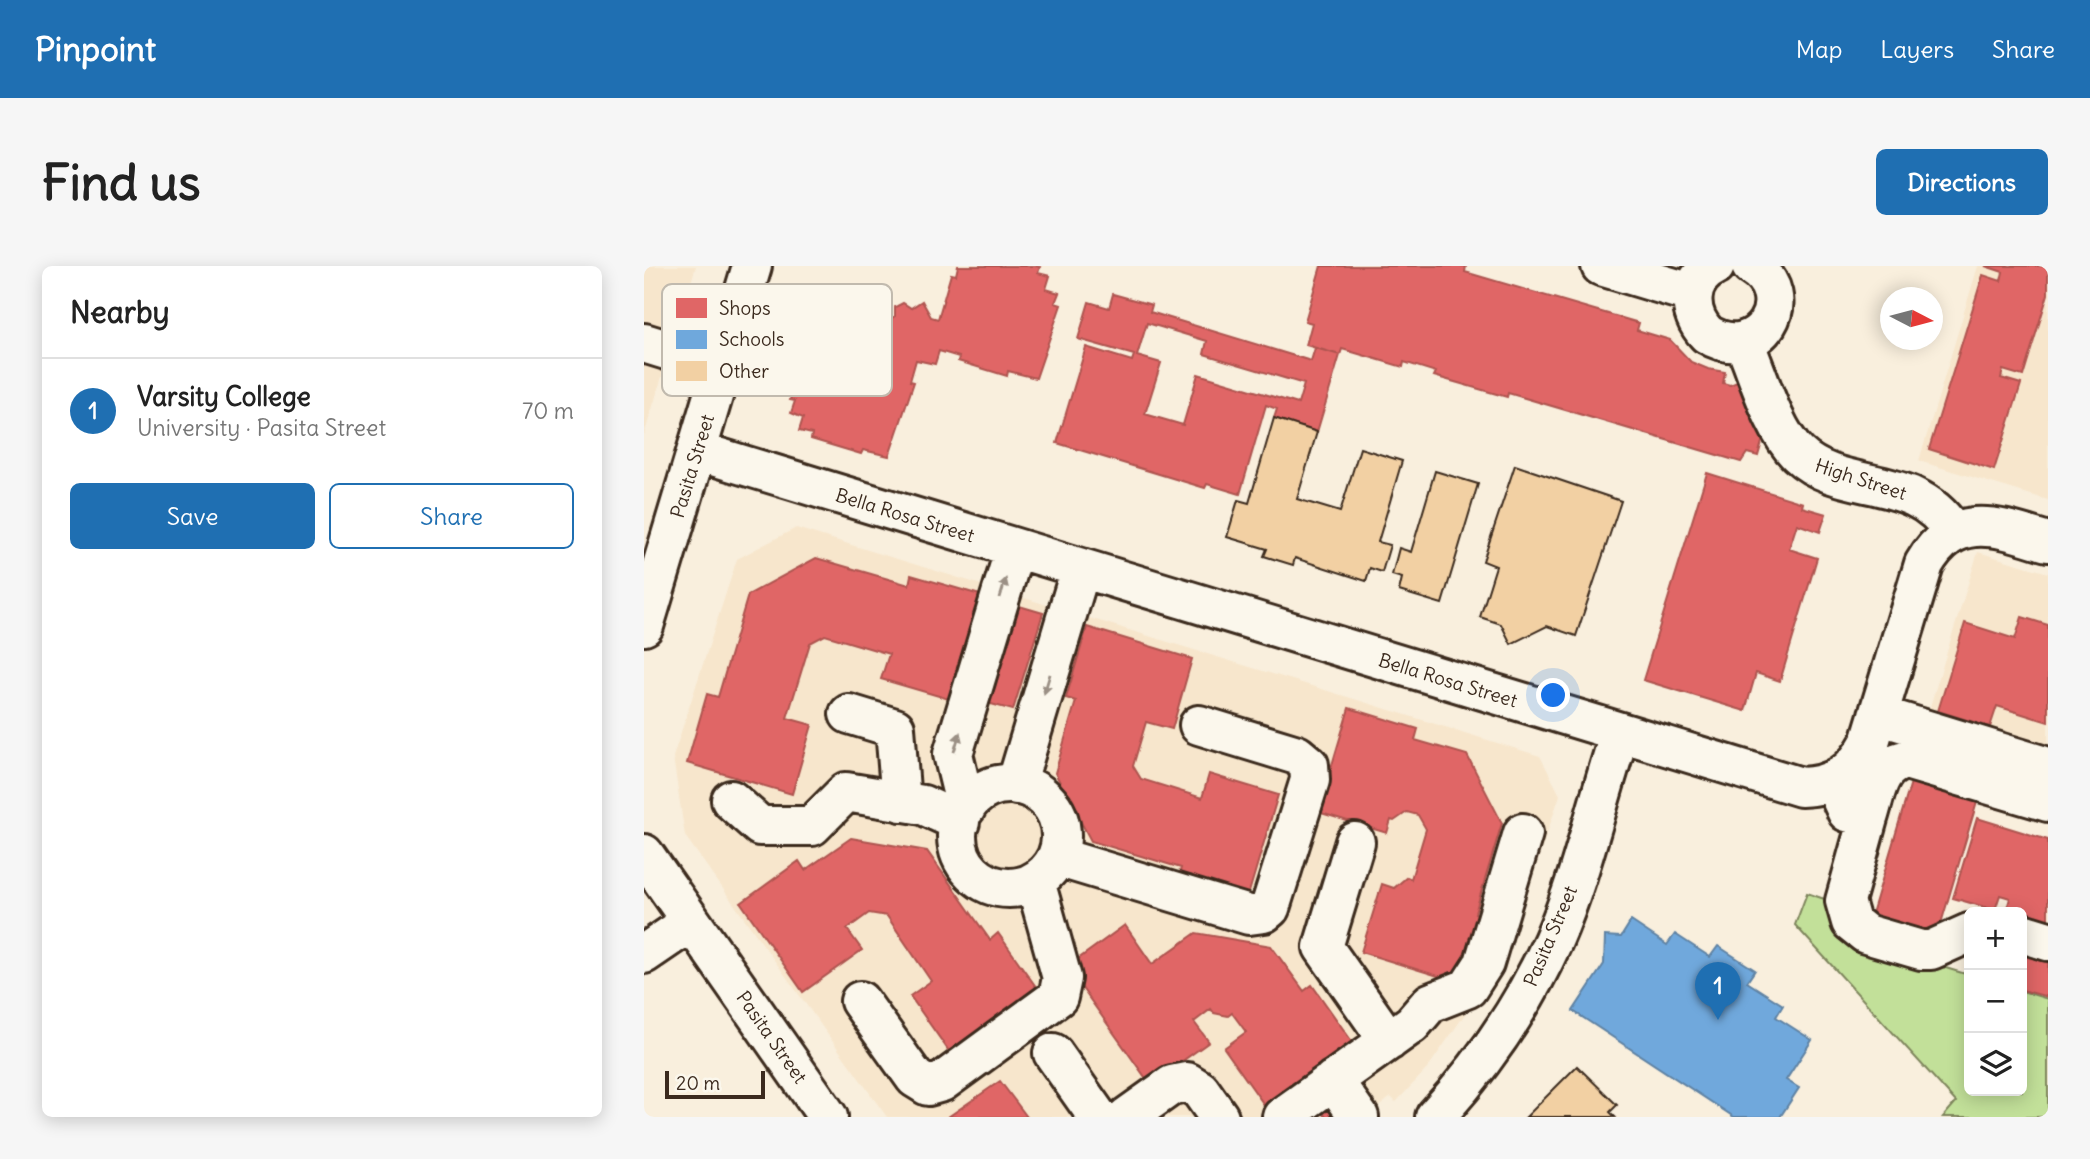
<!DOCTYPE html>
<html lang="en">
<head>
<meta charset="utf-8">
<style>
  body { margin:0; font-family:Delius,sans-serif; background:#f6f6f6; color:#222 }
  .controls { position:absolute; right:21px; bottom:21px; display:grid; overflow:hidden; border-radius:10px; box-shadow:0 4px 18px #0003 }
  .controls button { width:63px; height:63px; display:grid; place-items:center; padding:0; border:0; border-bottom:2px solid #e0e0e0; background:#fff; color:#222; font:35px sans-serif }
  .compass { position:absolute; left:1236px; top:21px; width:63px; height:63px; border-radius:50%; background:#fff; box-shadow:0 4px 18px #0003; rotate:96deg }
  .scale { position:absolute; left:21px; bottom:18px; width:100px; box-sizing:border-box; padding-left:7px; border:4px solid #3b2a1e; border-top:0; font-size:19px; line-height:24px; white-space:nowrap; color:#3b2a1e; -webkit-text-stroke:5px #fbf7ec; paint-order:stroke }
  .you { position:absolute; left:910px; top:430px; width:24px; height:24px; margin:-18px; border:5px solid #fff; border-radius:50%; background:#1a73e8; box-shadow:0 0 0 10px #1a73e833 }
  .badge { display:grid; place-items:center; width:46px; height:46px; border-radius:50%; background:#1f6fb2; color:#fff; font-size:23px; font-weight:700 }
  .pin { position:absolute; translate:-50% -58px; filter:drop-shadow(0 2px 4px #0008) }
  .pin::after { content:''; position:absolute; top:37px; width:24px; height:21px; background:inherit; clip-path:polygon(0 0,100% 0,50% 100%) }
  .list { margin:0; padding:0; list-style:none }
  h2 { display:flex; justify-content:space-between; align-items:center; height:91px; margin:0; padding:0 28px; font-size:30px }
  h2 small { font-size:23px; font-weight:400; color:#767676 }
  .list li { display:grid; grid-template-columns:46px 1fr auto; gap:21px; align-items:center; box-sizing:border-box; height:105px; padding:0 28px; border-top:2px solid #e0e0e0 }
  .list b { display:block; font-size:26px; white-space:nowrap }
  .list p { margin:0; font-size:23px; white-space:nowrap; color:#767676 }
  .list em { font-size:23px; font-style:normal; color:#767676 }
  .actions { display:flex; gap:14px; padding:21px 28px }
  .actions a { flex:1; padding:16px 0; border:2px solid #1f6fb2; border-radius:10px; text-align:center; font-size:24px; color:#1f6fb2 }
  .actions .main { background:#1f6fb2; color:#fff }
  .icon { flex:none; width:38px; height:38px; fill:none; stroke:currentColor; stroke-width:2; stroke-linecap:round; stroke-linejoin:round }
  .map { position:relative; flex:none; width:1404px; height:851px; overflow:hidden; border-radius:10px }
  header { display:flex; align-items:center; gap:42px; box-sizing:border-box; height:98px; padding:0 35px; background:#1f6fb2; color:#fff }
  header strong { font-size:33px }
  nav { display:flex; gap:38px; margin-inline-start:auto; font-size:24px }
  .intro { display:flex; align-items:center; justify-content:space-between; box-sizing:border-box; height:168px; padding:0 42px }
  h1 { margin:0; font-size:49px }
  .button { padding:18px 32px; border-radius:10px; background:#1f6fb2; color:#fff; font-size:24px; font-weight:700 }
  main { display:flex; gap:42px; padding:0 42px }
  aside { flex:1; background:#fff; border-radius:10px; box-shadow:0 4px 18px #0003 }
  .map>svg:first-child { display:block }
  .built { fill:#f7e6cc }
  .green { fill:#c2e099; stroke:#7e855c; stroke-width:2 }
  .shops { fill:#e06666; stroke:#ae5450; stroke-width:2; fill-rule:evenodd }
  .schools { fill:#6fa8dc; stroke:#5f82a3; stroke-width:2 }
  .building { fill:#f2d0a3; stroke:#3b2a1e; stroke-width:2 }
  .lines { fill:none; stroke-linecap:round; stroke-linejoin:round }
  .minor-casing { stroke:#3b2a1e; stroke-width:44 }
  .minor { stroke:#fbf7ec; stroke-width:38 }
  .oneway { fill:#9b9085 }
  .labels { text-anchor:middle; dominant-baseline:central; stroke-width:7; stroke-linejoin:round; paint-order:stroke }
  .street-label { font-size:19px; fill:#3b2a1e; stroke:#fbf7ec }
  .key { fill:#fbf7ec; stroke:#c1baae; stroke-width:2 }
  .key-label { font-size:19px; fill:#3b2a1e }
</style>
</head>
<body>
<header>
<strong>Pinpoint</strong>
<nav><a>Map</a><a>Layers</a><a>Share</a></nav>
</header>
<div class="intro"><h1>Find us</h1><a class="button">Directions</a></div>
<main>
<aside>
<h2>Nearby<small></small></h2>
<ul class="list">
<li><span class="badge">1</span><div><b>Varsity College</b><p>University · Pasita Street</p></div><em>70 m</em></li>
</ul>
<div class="actions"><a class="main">Save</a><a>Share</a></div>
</aside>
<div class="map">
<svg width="1404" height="851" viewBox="0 0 1404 851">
  <rect width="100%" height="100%" fill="#f9efdd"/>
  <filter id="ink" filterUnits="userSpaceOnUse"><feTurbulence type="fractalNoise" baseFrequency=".0143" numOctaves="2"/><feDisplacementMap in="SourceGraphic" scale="14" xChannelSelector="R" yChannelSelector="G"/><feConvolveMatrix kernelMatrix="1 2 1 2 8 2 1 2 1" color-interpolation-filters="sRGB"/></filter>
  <g filter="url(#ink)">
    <path class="built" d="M 0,0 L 52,0 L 0,169 Z
      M 1334,0 L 1404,0 L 1404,234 L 1275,195 Z
      M 152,262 L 896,490 L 916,529 L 872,658 L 837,725 L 783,803 L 752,836 L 747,831 L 722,851 L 243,851 L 41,570 L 29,491 L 93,293 Z
      M 1334,286 L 1404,307 L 1404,516 L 1275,476 Z"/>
    <path class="green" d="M 1163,627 L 1192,637 L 1192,669 L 1325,709 L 1325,825 L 1378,825 L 1378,725 L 1404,733 L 1404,851 L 1299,851 L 1312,836 L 1151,659 Z"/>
    <path class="shops" d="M 314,0 L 391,0 L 396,1 L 394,7 L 406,10 L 402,23 L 415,27 L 411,37 L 417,39 L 392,112 L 364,105 L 363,110 L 314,95 L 315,91 L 295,85 L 291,98 L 272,94 L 266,115 L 270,116 L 245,190 L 219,184 L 217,188 L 167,173 L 168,168 L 155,165 L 159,152 L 147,147 L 151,135 L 146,134 L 161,85 L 165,86 L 173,62 L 198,69 L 200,64 L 246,78 L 239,66 L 243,64 L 239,57 L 251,50 L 251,41 L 259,37 L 267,42 L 278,35 L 287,51 L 294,53 L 307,8 L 312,9 Z
      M 677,0 L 822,0 L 821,6 L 995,57 L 993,64 L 1026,74 L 1047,96 L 1064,103 L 1081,106 L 1079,117 L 1086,119 L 1098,114 L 1120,169 L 1114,190 L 1103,187 L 1097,196 L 864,127 L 863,131 L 790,110 L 792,106 L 760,96 L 759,101 L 698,83 L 696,89 L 662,79 L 668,57 L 661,55 Z
      M 1404,0 L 1404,28 L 1379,110 L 1359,104 L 1357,112 L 1377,118 L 1350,204 L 1285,183 L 1339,9 L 1357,15 L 1359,6 L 1341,0 Z
      M 469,28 L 508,39 L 506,46 L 667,95 L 671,82 L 696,89 L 673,166 L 630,152 L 633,143 L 622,139 L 596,228 L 563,218 L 561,222 L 413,177 L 442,81 L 488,95 L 490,89 L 434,73 L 445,36 L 465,42 ZM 503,57 L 563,75 L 560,88 L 660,118 L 654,138 L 554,108 L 539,159 L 501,148 L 517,97 L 493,90 Z
      M 1063,207 L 1159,237 L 1158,241 L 1182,248 L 1176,266 L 1153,258 L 1145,283 L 1173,292 L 1136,415 L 1112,407 L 1101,445 L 999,414 Z
      M 172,292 L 265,319 L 267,309 L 336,329 L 305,433 L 237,413 L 245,388 L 181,369 L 166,377 L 143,452 L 168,459 L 148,528 L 43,497 L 63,428 L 74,431 L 104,329 Z
      M 365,337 L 399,347 L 369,444 L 336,435 Z
      M 1378,351 L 1404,359 L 1404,456 L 1353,440 L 1346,461 L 1294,445 L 1321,357 L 1371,373 Z
      M 443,361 L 548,393 L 528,463 L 502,456 L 489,500 L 497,513 L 558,532 L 565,508 L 634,529 L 603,633 L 534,612 L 537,602 L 447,575 L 411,507 L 432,435 L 422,432 Z
      M 705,442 L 774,463 L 771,474 L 823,489 L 858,557 L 831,647 L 842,650 L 820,718 L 717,686 L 738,618 L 750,622 L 763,611 L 767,613 L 782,563 L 774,549 L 763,546 L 750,555 L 747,554 L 743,567 L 674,546 Z
      M 1270,506 L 1336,526 L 1293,671 L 1227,651 Z
      M 1333,552 L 1404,574 L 1404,660 L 1378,652 L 1378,646 L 1362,646 L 1366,632 L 1356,629 L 1351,644 L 1309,632 Z
      M 207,572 L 283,585 L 346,674 L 354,667 L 395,725 L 307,788 L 266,730 L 287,715 L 243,650 L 225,647 L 203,663 L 218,684 L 159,726 L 97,637 L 155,595 L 161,604 Z
      M 481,659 L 508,698 L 552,667 L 627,680 L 660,725 L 668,719 L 709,777 L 621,840 L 580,782 L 602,766 L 588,747 L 584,750 L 570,747 L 567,743 L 550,756 L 565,776 L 506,818 L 423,701 Z
      M 1378,683 L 1404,691 L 1404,731 L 1378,724 Z
      M 356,815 L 383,851 L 304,851 Z
      M 691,834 L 704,851 L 682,851 L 677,844 Z"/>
    <path class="schools" d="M 987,655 L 1023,679 L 1031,668 L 1066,691 L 1074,680 L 1111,704 L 1103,716 L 1139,739 L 1132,751 L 1168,774 L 1142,814 L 1155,822 L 1136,851 L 1090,851 L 929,745 L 960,698 L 961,670 L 977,671 Z"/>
    <path class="building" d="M 630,152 L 673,166 L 653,233 L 696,246 L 716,182 L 758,195 L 734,276 L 746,279 L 738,306 L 726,302 L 722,315 L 651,292 L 649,299 L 620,290 L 623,283 L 583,271 L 594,234 L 605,237 Z
      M 871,199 L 977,235 L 932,370 L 903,360 L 867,378 L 857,358 L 836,351 L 852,300 L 839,295 Z
      M 791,205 L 834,218 L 798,338 L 755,325 L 758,312 L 748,309 L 755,282 L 767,286 Z
      M 933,800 L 973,839 L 966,846 L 971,851 L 882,851 Z"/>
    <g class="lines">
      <g class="minor-casing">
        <path id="minor" d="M 957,0 L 1037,24 L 1050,22
          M 1071,0 C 1042,14 1043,47 1063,68 C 1115,100 1157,30 1107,0
          M 1100,76 C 1114,108 1129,164 1154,188 C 1198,230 1271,204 1309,266
          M 0,77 L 78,101
          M 53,185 L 1157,521 C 1190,520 1210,506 1226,476 L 1280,298 C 1312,243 1354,261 1404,276
          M 0,360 L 108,0
          M 205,448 L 251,462 L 257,536
          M 1234,449 L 1404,501
          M 1189,515 L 1203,546 L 1224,552 L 1201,635 L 1207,656 L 1222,668 L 1277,684 L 1287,684 L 1325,667
          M313 570a52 52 0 1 1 104 0a52 52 0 1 1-104 0Z
          M 372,519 L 437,302
          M 87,534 L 116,560 L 168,560 L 202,526 L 279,539 L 316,556
          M 322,542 L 309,488 L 371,282
          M 1224,552 C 1232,528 1233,499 1262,494 L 1404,536
          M 711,576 L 679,681 L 745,775
          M 0,588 L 184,851
          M 413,591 L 605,649 L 620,647 L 626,642 L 666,514 L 665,499 L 653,489 L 555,459
          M 1378,667 L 1404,675
          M 0,688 L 47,656
          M 216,735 L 271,812 L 284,820 L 298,816 L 414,731 L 418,712 L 391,615
          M 409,787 L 454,851
          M 689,814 L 715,851
          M 483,851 L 528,819 L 543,816 L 556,824 L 575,851
          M 638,851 L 768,758 L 786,737 L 824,722 L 840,697 L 879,567
          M 791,851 C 839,799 880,739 909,675 C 938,608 953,536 976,467"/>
      </g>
      <use href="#minor" class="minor"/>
    </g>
    <defs><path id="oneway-solid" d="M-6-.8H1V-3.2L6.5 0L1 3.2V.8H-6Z" transform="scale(1.75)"/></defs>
    <g class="oneway">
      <use href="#oneway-solid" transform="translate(359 322) rotate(-73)"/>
      <use href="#oneway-solid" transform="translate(403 418) rotate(107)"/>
      <use href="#oneway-solid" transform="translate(313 476) rotate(-73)"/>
    </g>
  </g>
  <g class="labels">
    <g class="street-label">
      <text transform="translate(48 200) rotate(-73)">Pasita Street</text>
      <text transform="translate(1217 213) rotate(18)">High Street</text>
      <text transform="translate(261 249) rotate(17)">Bella Rosa Street</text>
      <text transform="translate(804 414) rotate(17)">Bella Rosa Street</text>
      <text transform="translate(906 670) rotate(-67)">Pasita Street</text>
      <text transform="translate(128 771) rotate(55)">Pasita Street</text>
    </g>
  </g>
  <rect x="18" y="18" width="230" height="112" rx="10" class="key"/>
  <rect x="32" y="32" width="31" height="20" fill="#e06666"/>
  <rect x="32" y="64" width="31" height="19" fill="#6fa8dc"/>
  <rect x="32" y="95" width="31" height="20" fill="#f2d0a3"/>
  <g class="key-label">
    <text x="75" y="49">Shops</text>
    <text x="75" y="80">Schools</text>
    <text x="75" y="112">Other</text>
  </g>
</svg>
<div class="controls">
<button>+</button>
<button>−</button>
<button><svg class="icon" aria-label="layers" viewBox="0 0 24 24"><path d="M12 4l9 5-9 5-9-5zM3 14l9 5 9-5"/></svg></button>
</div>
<svg class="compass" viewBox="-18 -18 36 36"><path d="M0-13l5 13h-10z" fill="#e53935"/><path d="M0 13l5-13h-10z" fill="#767676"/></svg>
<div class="scale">20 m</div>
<div class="you"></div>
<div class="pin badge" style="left:1074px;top:754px">1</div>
</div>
</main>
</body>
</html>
